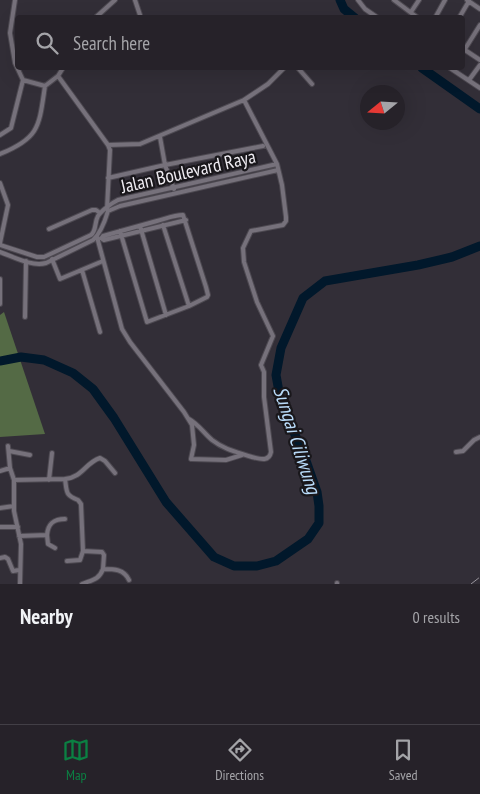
<!DOCTYPE html>
<html lang="en">
<head>
<meta charset="utf-8">
<style>
  body { margin:0; font-family:"PT Sans Narrow",sans-serif; background:#322f35; color:#f1f3f6 }
  .compass { position:absolute; left:360px; top:85px; width:45px; height:45px; border-radius:50%; background:#262229; box-shadow:0 5px 20px #0002; rotate:252deg }
  .list { margin:0; padding:0; list-style:none }
  h2 { display:flex; justify-content:space-between; align-items:center; height:65px; margin:0; padding:0 20px; font-size:21px }
  h2 small { font-size:16px; font-weight:400; color:#a4a4a8 }
  .icon { flex:none; width:28px; height:28px; fill:none; stroke:currentColor; stroke-width:2; stroke-linecap:round; stroke-linejoin:round }
  .map { position:relative; flex:none; width:480px; height:584px; overflow:hidden }
  .search { position:absolute; background:#262229; box-shadow:0 5px 20px #0002; left:15px; right:15px; top:15px; height:55px; display:flex; align-items:center; gap:12px; box-sizing:border-box; padding:0 18px; border-radius:5px; color:#a4a4a8; font-size:19px }
  .sheet { height:140px; background:#262229 }
  nav { display:flex; justify-content:space-around; align-items:center; box-sizing:border-box; height:70px; border-top:1px solid #423f46; background:#262229; font-size:14px; color:#a4a4a8 }
  nav a { display:grid; justify-items:center; gap:2px }
  nav .on { color:#0b8043 }
  .map>svg:first-child { display:block }
  .forest { fill:#546a45 }
  .lines { fill:none; stroke-linecap:round; stroke-linejoin:round }
  .river { stroke:#01182b; stroke-width:9 }
  .minor-casing { stroke:#4d4951; stroke-width:6 }
  .minor { stroke:#76717b; stroke-width:4 }
  .rail { stroke:#99959d; stroke-width:1; stroke-dasharray:10 5; stroke-linecap:butt }
  .labels { text-anchor:middle; dominant-baseline:central; stroke-width:4.5; stroke-linejoin:round; paint-order:stroke }
  .street-label { font-size:19px; fill:#efecf2; stroke:#19171b }
  .water-label { font-size:20px; font-style:italic; fill:#b9dbf9; stroke:#19171b }
</style>
</head>
<body>
<div class="map">
<svg width="480" height="584" viewBox="0 0 480 584">
  <rect width="100%" height="100%" fill="#322e37"/>
  <path class="forest" d="M 4,312 L 45,434 L 0,437 L 0,315 Z"/>
  <g class="lines">
    <path class="river" d="M 340,0 L 344,9 L 355,18
      M 422,68 L 480,109
      M 0,361 L 21,357 L 44,360 L 73,373 L 93,389 L 114,418 L 166,502 L 214,557 L 234,566 L 257,566 L 276,561 L 308,539 L 319,523 L 319,506 L 317,492 L 304,455 L 281,403 L 276,375 L 281,348 L 303,298 L 325,281 L 418,265 L 452,257 L 480,246"/>
    <g class="minor-casing">
      <path id="minor" d="M 135,0 L 141,18
        M 358,0 L 365,9 L 378,18
        M 394,0 L 418,18
        M 467,0 L 480,9
        M 411,12 L 419,0
        M 95,18 L 115,0
        M 435,18 L 445,0
        M 459,18 L 469,1
        M 462,48 L 480,60
        M 465,49 L 480,25
        M 63,68 L 58,76 L 108,145 L 110,150 L 107,209
        M 298,68 L 312,84
        M 450,68 L 480,88
        M 23,80 L 45,86 L 58,76
        M 469,80 L 480,65
        M 0,135 L 11,128 L 23,80 L 15,63 L 10,33 L 15,0
        M 160,137 L 165,165 L 174,189
        M 108,145 L 140,144 L 244,100
        M 0,154 C 40,138 39,126 45,86
        M 108,178 L 165,165 L 263,146
        M 0,183 L 8,205 L 0,243
        M 108,211 L 120,206 L 278,170
        M 163,225 L 189,306
        M 140,226 L 166,315
        M 49,229 L 92,210 L 96,210 L 100,213
        M 97,237 L 122,329 L 130,342 L 184,412 L 192,425 L 194,445 L 191,459 L 226,460 L 242,455
        M 101,238 L 104,240 L 186,220
        M 102,238 L 103,236 C 121,231 139,226 157,221 C 165,219 174,215 183,215 L 206,287 L 208,295 L 207,297 L 189,306 L 147,322 L 120,231
        M 0,245 L 37,257 L 44,257 L 91,235 C 97,230 94,223 98,216 C 102,210 112,203 118,200 L 277,164
        M 0,252 C 14,257 32,267 46,263 L 93,240 C 101,233 105,221 108,211
        M 52,259 L 60,279 L 103,261
        M 82,270 L 100,332
        M 0,279 L 0,304
        M 25,317 L 26,261
        M 189,419 C 198,424 204,433 212,440 C 225,450 237,452 252,457 C 260,459 269,462 271,452 L 264,397 L 264,372 L 261,365 L 273,336 L 257,302 L 244,262 L 243,248 L 251,231 L 283,225 L 286,221 L 286,217 L 282,185 L 277,164 L 244,100 L 268,84 L 284,68
        M 8,446 L 10,468 L 14,480 L 14,511 L 21,544 L 20,584
        M 9,451 L 30,455
        M 456,452 L 463,451 L 474,440 L 480,437
        M 0,471 L 10,468
        M 65,479 C 83,477 85,463 100,458 L 105,461 L 115,473
        M 14,480 L 65,479 C 67,492 65,495 78,500 L 81,504 L 83,551 L 102,552 L 104,555 L 103,569 C 114,569 124,569 129,580
        M 49,480 L 52,453
        M 0,508 L 14,506
        M 0,527 L 18,527
        M 47,535 C 48,523 54,519 65,519
        M 19,536 L 47,535 L 48,544 L 55,548
        M 0,558 L 5,557 L 8,559 L 13,571 L 19,570
        M 67,561 L 80,560 L 83,551
        M 337,583 L 337,584
        M 82,584 C 92,580 99,580 103,569"/>
    </g>
    <use href="#minor" class="minor"/>
    <path class="rail" d="M 471,584 L 480,577"/>
  </g>
  <g class="labels">
    <g class="street-label">
      <text transform="translate(188 171) rotate(-13)">Jalan Boulevard Raya</text>
    </g>
    <g class="water-label">
      <text transform="translate(297 440) rotate(72)">Sungai Ciliwung</text>
    </g>
  </g>
</svg>
<svg class="compass" viewBox="-18 -18 36 36"><path d="M0-13l5 13h-10z" fill="#e53935"/><path d="M0 13l5-13h-10z" fill="#a4a4a8"/></svg>
<div class="search"><svg class="icon" aria-label="search" viewBox="0 0 24 24"><circle cx="10" cy="10" r="6"/><path d="M15 15l6 6"/></svg>Search here</div>
</div>
<section class="sheet">
<h2>Nearby<small>0 results</small></h2>
<ul class="list">
</ul>
</section>
<nav>
<a class="on"><svg class="icon" aria-label="map" viewBox="0 0 24 24"><path d="M3 6l6-2 6 2 6-2v14l-6 2-6-2-6 2zM9 4v14M15 6v14"/></svg>Map</a>
<a><svg class="icon" aria-label="directions" viewBox="0 0 24 24"><path d="M12 3l9 9-9 9-9-9zM9 14v-3h6M13 9l2 2-2 2"/></svg>Directions</a>
<a><svg class="icon" aria-label="saved" viewBox="0 0 24 24"><path d="M7 4h10v16l-5-4-5 4z"/></svg>Saved</a>
</nav>
</body>
</html>
